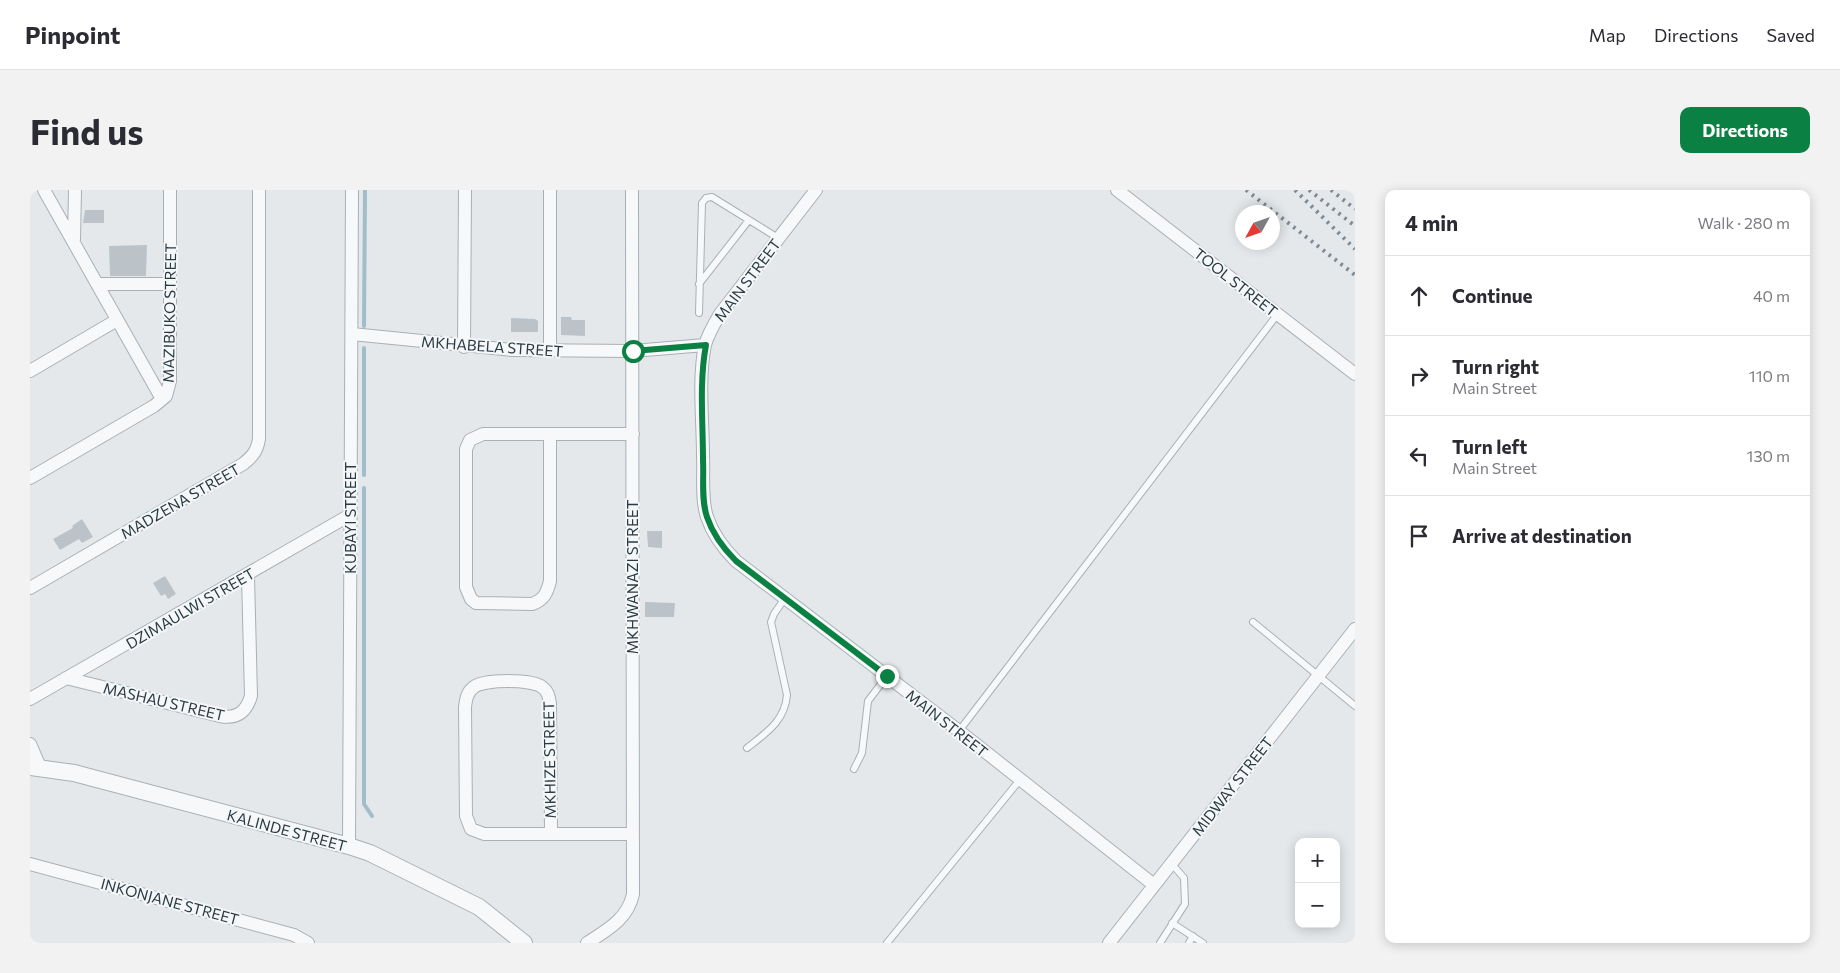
<!DOCTYPE html>
<html lang="en">
<head>
<meta charset="utf-8">
<style>
  body { margin:0; font-family:Commissioner,sans-serif; background:#f2f2f3; color:#2b2b33 }
  .controls { position:absolute; right:15px; bottom:15px; display:grid; overflow:hidden; border-radius:10px; box-shadow:0 2px 12px #0003 }
  .controls button { width:45px; height:45px; display:grid; place-items:center; padding:0; border:0; border-bottom:1px solid #e1e1e2; background:#fff; color:#2b2b33; font:25px sans-serif }
  .compass { position:absolute; left:1205px; top:15px; width:45px; height:45px; border-radius:50%; background:#fff; box-shadow:0 2px 12px #0003; rotate:230deg }
  .stop { position:absolute; width:15px; height:15px; margin:-11px; border:4px solid #0b8043; border-radius:50%; background:#fff }
  .stop.end { background:#0b8043; border-color:#fff; box-shadow:0 1px 5px #0008 }
  .list { margin:0; padding:0; list-style:none }
  h2 { display:flex; justify-content:space-between; align-items:center; height:65px; margin:0; padding:0 20px; font-size:21px }
  h2 small { font-size:16px; font-weight:400; color:#7c7c81 }
  .list li { display:grid; grid-template-columns:32px 1fr auto; gap:15px; align-items:center; box-sizing:border-box; height:80px; padding:0 20px; border-top:1px solid #e1e1e2 }
  .list b { display:block; font-size:19px; white-space:nowrap }
  .list p { margin:0; font-size:16px; white-space:nowrap; color:#7c7c81 }
  .list em { font-size:16px; font-style:normal; color:#7c7c81 }
  .icon { flex:none; width:28px; height:28px; fill:none; stroke:currentColor; stroke-width:2; stroke-linecap:round; stroke-linejoin:round }
  .map { position:relative; flex:none; width:1325px; height:753px; overflow:hidden; border-radius:10px }
  header { display:flex; align-items:center; gap:30px; box-sizing:border-box; height:70px; padding:0 25px; background:#fff; border-bottom:1px solid #e1e1e2 }
  header strong { font-size:24px }
  nav { display:flex; gap:28px; margin-inline-start:auto; font-size:18px }
  .intro { display:flex; align-items:center; justify-content:space-between; box-sizing:border-box; height:120px; padding:0 30px }
  h1 { margin:0; font-size:35px }
  .button { padding:12px 22px; border-radius:10px; background:#0b8043; color:#fff; font-size:18px; font-weight:700 }
  main { display:flex; gap:30px; padding:0 30px }
  aside { flex:1; background:#fff; border-radius:10px; box-shadow:0 2px 12px #0003 }
  .map>svg:first-child { display:block }
  .lines { fill:none; stroke-linecap:round; stroke-linejoin:round }
  .stream { stroke:#a1bdc9; stroke-width:4 }
  .building { fill:#bbc3c8 }
  .service-casing { stroke:#a9b0b5; stroke-width:8 }
  .minor-casing { stroke:#a9b0b5; stroke-width:14 }
  .tertiary-casing { stroke:#a9b0b5; stroke-width:18 }
  .service { stroke:#f7f8fa; stroke-width:6 }
  .minor { stroke:#f7f8fa; stroke-width:12 }
  .tertiary { stroke:#f7f8fa; stroke-width:16 }
  .rail { stroke:#7e8b94; stroke-width:4; stroke-dasharray:2.5 5; stroke-linecap:butt }
  .route { stroke:#0b8043; stroke-width:6 }
  .labels { text-anchor:middle; dominant-baseline:central; stroke-width:4; stroke-linejoin:round; paint-order:stroke }
  .street-label { font-size:15px; fill:#2c3a43; stroke:#f4f7f8 }
</style>
</head>
<body>
<header>
<strong>Pinpoint</strong>
<nav><a>Map</a><a>Directions</a><a>Saved</a></nav>
</header>
<div class="intro"><h1>Find us</h1><a class="button">Directions</a></div>
<main>
<div class="map">
<svg width="1325" height="753" viewBox="0 0 1325 753">
  <rect width="100%" height="100%" fill="#e4e8eb"/>
  <g class="lines">
    <path class="stream" d="M 334,136 L 335,0
      M 334,285 L 334,158
      M 334,298 L 334,614 L 342,626"/>
  </g>
  <path class="building" d="M 55,20 L 74,20 L 74,33 L 53,33 Z
    M 117,55 L 116,86 L 80,86 L 79,56 Z
    M 531,127 L 541,127 L 542,130 L 555,130 L 555,146 L 531,145 Z
    M 481,128 L 505,129 L 508,131 L 508,142 L 481,142 Z
    M 52,329 L 63,347 L 52,353 L 49,349 L 30,360 L 23,349 L 43,338 L 42,336 Z
    M 617,341 L 632,341 L 632,358 L 618,357 Z
    M 135,386 L 146,404 L 138,409 L 135,404 L 131,406 L 123,393 Z
    M 615,412 L 645,413 L 644,427 L 615,427 Z"/>
  <g class="lines">
    <g class="service-casing">
      <path id="service" d="M 669,94 L 719,30
        M 669,123 L 672,13 L 676,8 L 682,7 L 748,48
        M 1223,432 L 1325,516
        M 929,541 L 1247,125
        M 717,558 C 736,543 755,531 757,505 L 741,432 L 744,424 L 755,408
        M 824,579 L 832,563 L 838,511 L 857,486
        M 1142,733 L 1173,753
        M 857,753 L 989,591
        M 1130,753 L 1155,714 L 1154,688 L 1141,673
        M 1159,753 L 1163,746"/>
    </g>
    <g class="minor-casing">
      <path id="minor" d="M 14,0 L 132,209
        M 786,0 L 690,124 C 684,134 678,144 675,155 C 668,190 673,230 673,266 C 674,285 671,309 677,327 C 683,345 693,358 706,371 L 929,541 L 1124,695
        M 1087,0 L 1325,184
        M 44,50 L 45,0
        M 67,94 L 140,94
        M 322,144 L 482,160 L 603,161 L 675,155
        M 434,157 L 435,0
        M 520,160 L 520,0
        M 0,181 L 87,130
        M 520,245 L 520,391 C 517,403 514,410 502,414 L 446,413 L 441,409 L 436,397 L 436,259 L 440,250 L 453,244 L 603,244
        M 0,288 L 124,216 L 136,206 L 140,191 L 140,0
        M 0,398 L 213,274 C 223,266 227,261 229,249 L 229,0
        M 36,488 L 190,526 C 206,529 216,523 221,506 L 218,386
        M 0,509 L 320,325
        M 0,554 L 10,577
        M 521,643 L 520,514 C 519,507 518,501 512,497 C 502,489 454,489 444,497 C 437,502 436,509 435,517 L 436,626 L 441,639 L 454,644 L 603,644
        M 319,656 L 322,0
        M 0,674 L 264,745 L 278,753
        M 557,753 C 577,740 598,729 603,704 L 602,0
        M 1079,753 L 1325,439"/>
    </g>
    <g class="tertiary-casing">
      <path id="tertiary" d="M 0,577 L 44,583 L 319,656 L 340,663 L 449,717 L 494,753"/>
    </g>
    <use href="#service" class="service"/>
    <use href="#minor" class="minor"/>
    <use href="#tertiary" class="tertiary"/>
    <path class="rail" d="M 1216,0 L 1325,85
      M 1265,0 L 1325,59
      M 1279,0 L 1325,36
      M 1301,0 L 1325,19
      M 1323,0 L 1325,1"/>
  </g>
  <g class="lines">
    <path class="route" d="M 603,161 L 676,155 C 669,192 673,232 673,270 C 674,288 671,310 677,327 C 683,345 693,358 706,371 L 857,486"/>
  </g>
  <g class="labels">
    <g class="street-label">
      <text transform="translate(717 90) rotate(-53)">MAIN STREET</text>
      <text transform="translate(1206 92) rotate(38)">TOOL STREET</text>
      <text transform="translate(139 123) rotate(-89)">MAZIBUKO STREET</text>
      <text transform="translate(462 156) rotate(4)">MKHABELA STREET</text>
      <text transform="translate(150 311) rotate(-30)">MADZENA STREET</text>
      <text transform="translate(320 328) rotate(-90)">KUBAYI STREET</text>
      <text transform="translate(602 387) rotate(-90)">MKHWANAZI STREET</text>
      <text transform="translate(160 418) rotate(-30)">DZIMAULWI STREET</text>
      <text transform="translate(134 511) rotate(13)">MASHAU STREET</text>
      <text transform="translate(917 533) rotate(38)">MAIN STREET</text>
      <text transform="translate(519 570) rotate(-91)">MKHIZE STREET</text>
      <text transform="translate(1202 596) rotate(-52)">MIDWAY STREET</text>
      <text transform="translate(257 640) rotate(15)">KALINDE STREET</text>
      <text transform="translate(140 711) rotate(15)">INKONJANE STREET</text>
    </g>
  </g>
</svg>
<div class="controls">
<button>+</button>
<button>−</button>
</div>
<svg class="compass" viewBox="-18 -18 36 36"><path d="M0-13l5 13h-10z" fill="#e53935"/><path d="M0 13l5-13h-10z" fill="#7c7c81"/></svg>
<div class="stop" style="left:603px;top:161px"></div>
<div class="stop end" style="left:857px;top:486px"></div>
</div>
<aside>
<h2>4 min<small>Walk · 280 m</small></h2>
<ul class="list">
<li><svg class="icon" aria-label="ahead" viewBox="0 0 24 24"><path d="M12 20V5M6 11l6-6 6 6"/></svg><div><b>Continue</b></div><em>40 m</em></li>
<li><svg class="icon" aria-label="right" viewBox="0 0 24 24"><path d="M7 20v-9h11M14 6l5 5-5 5"/></svg><div><b>Turn right</b><p>Main Street</p></div><em>110 m</em></li>
<li><svg class="icon" aria-label="left" viewBox="0 0 24 24"><path d="M17 20v-9H6M10 6l-5 5 5 5"/></svg><div><b>Turn left</b><p>Main Street</p></div><em>130 m</em></li>
<li><svg class="icon" aria-label="arrive" viewBox="0 0 24 24"><path d="M6 21V4h12l-3 4 3 4H6"/></svg><div><b>Arrive at destination</b></div></li>
</ul>
</aside>
</main>
</body>
</html>
